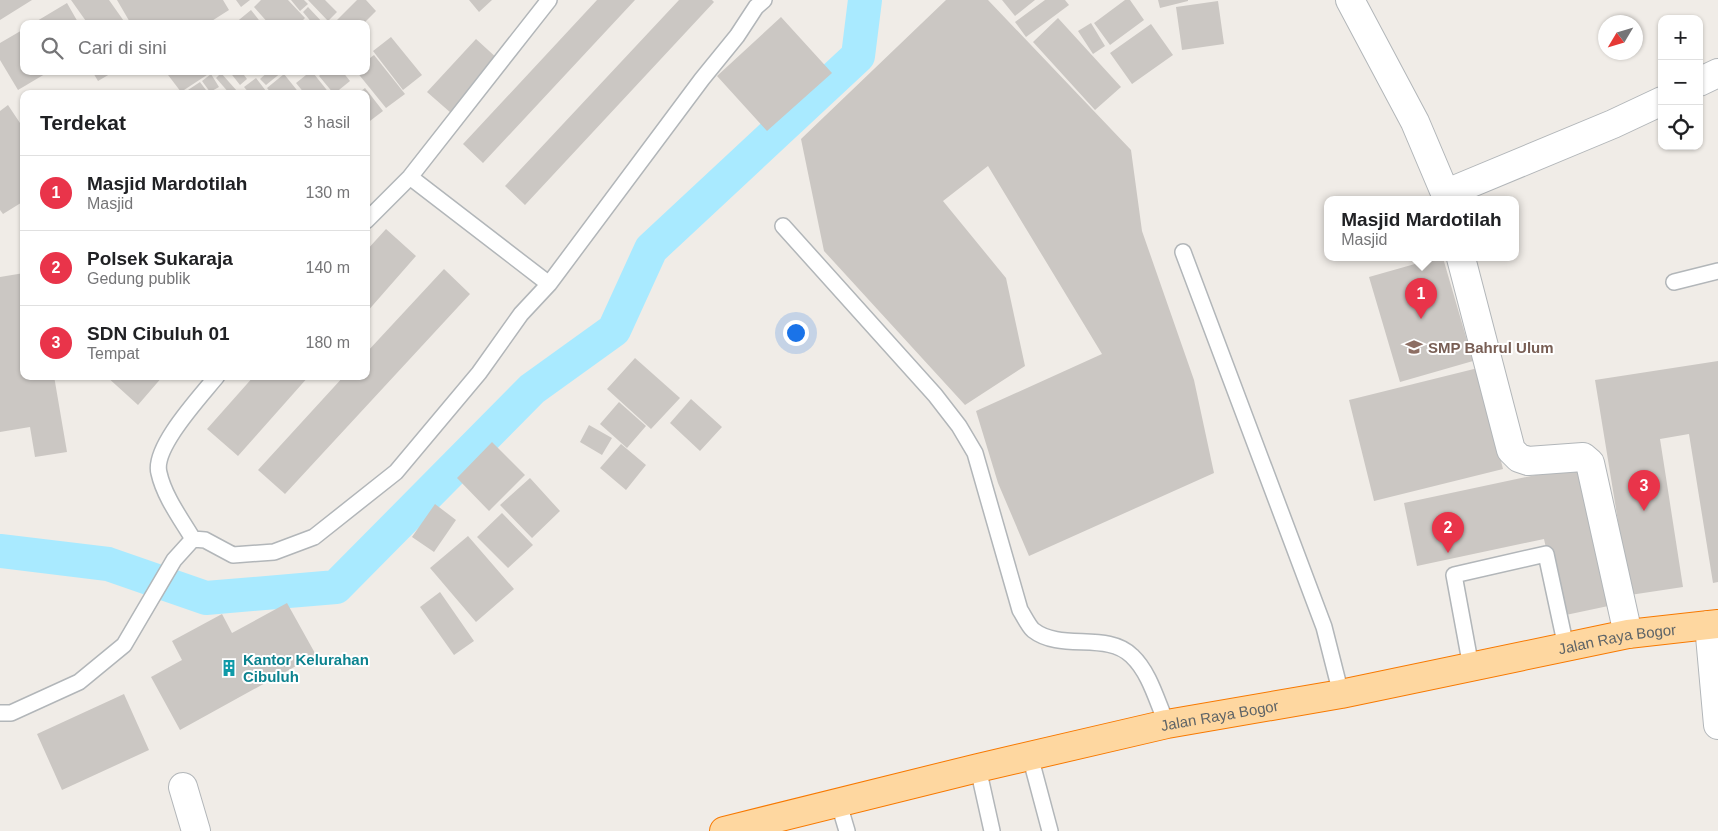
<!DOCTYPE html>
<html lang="id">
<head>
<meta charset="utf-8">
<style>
  body { margin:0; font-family:Helvetica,sans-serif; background:#f6f6f6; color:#202124 }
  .controls { position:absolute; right:15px; top:15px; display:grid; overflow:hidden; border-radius:10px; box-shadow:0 1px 4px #0004 }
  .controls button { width:45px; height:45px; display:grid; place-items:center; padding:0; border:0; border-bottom:1px solid #e0e0e0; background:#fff; color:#202124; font:25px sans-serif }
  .compass { position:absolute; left:1598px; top:15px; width:45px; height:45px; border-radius:50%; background:#fff; box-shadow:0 1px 4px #0004; rotate:232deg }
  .you { position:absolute; left:795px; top:332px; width:18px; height:18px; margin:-12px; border:4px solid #fff; border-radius:50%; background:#1a73e8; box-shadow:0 0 0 8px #1a73e833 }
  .badge { display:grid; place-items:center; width:32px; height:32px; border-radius:50%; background:#e9344a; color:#fff; font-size:16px; font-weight:700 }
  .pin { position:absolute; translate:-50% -41px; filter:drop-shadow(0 1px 2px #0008) }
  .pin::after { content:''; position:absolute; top:26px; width:18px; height:15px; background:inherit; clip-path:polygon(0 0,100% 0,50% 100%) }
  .popup { position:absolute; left:1324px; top:196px; width:195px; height:65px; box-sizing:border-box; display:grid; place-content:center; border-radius:10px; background:#fff; filter:drop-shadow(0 1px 4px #0005); font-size:16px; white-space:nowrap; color:#757577 }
  .popup b { font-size:19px; color:#202124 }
  .popup::after { content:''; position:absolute; left:50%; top:100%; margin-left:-10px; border:10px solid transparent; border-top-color:#fff }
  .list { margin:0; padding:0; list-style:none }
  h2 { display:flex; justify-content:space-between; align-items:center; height:65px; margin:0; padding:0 20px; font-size:21px }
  h2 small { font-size:16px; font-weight:400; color:#757577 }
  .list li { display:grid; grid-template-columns:32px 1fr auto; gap:15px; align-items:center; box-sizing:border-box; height:75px; padding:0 20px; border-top:1px solid #e0e0e0 }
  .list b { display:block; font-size:19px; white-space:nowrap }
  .list p { margin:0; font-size:16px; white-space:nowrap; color:#757577 }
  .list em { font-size:16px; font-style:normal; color:#757577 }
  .icon { flex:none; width:28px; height:28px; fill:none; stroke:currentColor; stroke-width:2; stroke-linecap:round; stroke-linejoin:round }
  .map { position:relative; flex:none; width:1718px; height:831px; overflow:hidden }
  .search { position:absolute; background:#fff; box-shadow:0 1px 4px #0004; left:20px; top:20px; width:350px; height:55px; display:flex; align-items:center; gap:12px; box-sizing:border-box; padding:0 18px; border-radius:10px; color:#757577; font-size:19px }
  .panel { position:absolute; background:#fff; box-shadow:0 1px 4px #0004; left:20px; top:90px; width:350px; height:290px; border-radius:10px }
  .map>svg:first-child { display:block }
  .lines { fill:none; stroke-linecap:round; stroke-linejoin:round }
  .canal { stroke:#a9eaff; stroke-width:34 }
  .building { fill:#cbc7c3 }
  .service-casing { stroke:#b2b6b9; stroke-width:18 }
  .minor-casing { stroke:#b2b6b9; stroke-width:30 }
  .trunk-casing { stroke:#f77901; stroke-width:30 }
  .service { stroke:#fff; stroke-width:15 }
  .minor { stroke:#fff; stroke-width:28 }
  .trunk { stroke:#fed7a0; stroke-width:28 }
  .labels { text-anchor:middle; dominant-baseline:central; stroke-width:4; stroke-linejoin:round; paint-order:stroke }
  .education-label { font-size:15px; font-weight:bold; fill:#785e54; stroke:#fff; text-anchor:start }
  .street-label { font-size:15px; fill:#5e6467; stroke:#fff }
  .culture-label { font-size:15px; font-weight:bold; fill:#0d838f; stroke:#fff; text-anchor:start }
</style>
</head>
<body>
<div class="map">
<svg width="1718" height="831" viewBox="0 0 1718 831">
  <rect width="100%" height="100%" fill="#f0ece7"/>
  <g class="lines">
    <path class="canal" d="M 0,551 L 108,564 L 206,598 L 336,587 L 532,389 L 614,330 L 651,249 L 858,56 L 865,0"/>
  </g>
  <path class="building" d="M 0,0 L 32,0 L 0,20 Z
    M 71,0 L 109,0 L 126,24 L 88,24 Z
    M 117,0 L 223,0 L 229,10 L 207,24 L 131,24 Z
    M 236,0 L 250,0 L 241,7 Z
    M 261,0 L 288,0 L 305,18 L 299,24 L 269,24 L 254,7 Z
    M 291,0 L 304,0 L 308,4 L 300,11 Z
    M 308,0 L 325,0 L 337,12 L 328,21 Z
    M 357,0 L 366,0 L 376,11 L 363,24 L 333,24 Z
    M 469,0 L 492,0 L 479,12 Z
    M 597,0 L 635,0 L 483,163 L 463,144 Z
    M 679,0 L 712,0 L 714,2 L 525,205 L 505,186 Z
    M 946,0 L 988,0 L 1131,150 L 1142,231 L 1194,380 L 1214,473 L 1029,556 L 998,483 L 976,411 L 1102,354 L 988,166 L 943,201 L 1006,278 L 1025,366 L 965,405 L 824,251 L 801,139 Z
    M 1002,0 L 1035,0 L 1015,16 Z
    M 1045,0 L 1065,0 L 1069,5 L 1026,37 L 1015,22 Z
    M 1125,0 L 1130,0 L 1144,20 L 1110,45 L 1094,23 Z
    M 1158,0 L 1188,0 L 1188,1 L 1160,8 Z
    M 1218,1 L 1224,44 L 1182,50 L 1176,7 Z
    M 67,3 L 79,24 L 32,24 Z
    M 308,7 L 324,24 L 313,24 L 303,12 Z
    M 251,10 L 262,24 L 234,24 Z
    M 781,17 L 832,73 L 767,131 L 717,76 Z
    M 1058,18 L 1121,87 L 1095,110 L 1033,42 Z
    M 1091,23 L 1105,46 L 1093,54 L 1078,31 Z
    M 1151,24 L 1173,55 L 1132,84 L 1110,53 Z
    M 24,29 L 24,71 L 50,71 L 18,90 L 0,60 L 0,43 Z
    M 391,37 L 422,75 L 403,90 L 373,51 Z
    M 476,39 L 499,60 L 451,113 L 427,92 Z
    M 374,55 L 405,94 L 386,108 L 356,71 L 366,71 L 366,61 Z
    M 92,71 L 115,71 L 98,81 Z
    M 165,71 L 213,71 L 181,92 Z
    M 229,71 L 241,71 L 247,79 L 240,85 Z
    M 269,71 L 282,72 L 266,85 L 260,79 Z
    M 311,71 L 317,71 L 314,74 L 330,94 L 305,94 L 296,83 Z
    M 324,71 L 342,71 L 350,81 L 334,94 L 319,76 Z
    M 221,73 L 237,91 L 235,94 L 230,94 L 216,78 Z
    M 211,74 L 219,87 L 210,92 L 202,81 Z
    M 284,74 L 300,94 L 272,94 L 267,88 Z
    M 256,78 L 266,91 L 262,94 L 250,94 L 244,87 Z
    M 200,82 L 209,94 L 190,94 L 188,90 Z
    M 365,88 L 383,111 L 366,124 L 366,94 L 357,94 Z
    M 8,105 L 24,129 L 24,201 L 3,214 L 0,210 L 0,111 Z
    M 386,229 L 416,256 L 366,313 L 366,251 Z
    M 1436,258 L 1443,258 L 1473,361 L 1400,382 L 1369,277 Z
    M 444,269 L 470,294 L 285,494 L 258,470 L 344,376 L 366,376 L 366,353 Z
    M 24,273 L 24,376 L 54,376 L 67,452 L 35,457 L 30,427 L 0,432 L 0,277 Z
    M 635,358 L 680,398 L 651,429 L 607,389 Z
    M 1718,361 L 1718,582 L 1713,583 L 1689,434 L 1660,439 L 1683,587 L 1630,595 L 1595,380 Z
    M 1478,368 L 1503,469 L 1374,501 L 1349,400 Z
    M 106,376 L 163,376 L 138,405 Z
    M 254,376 L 309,376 L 238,456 L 207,429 Z
    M 691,399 L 722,427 L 700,451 L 670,423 Z
    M 619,402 L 646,426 L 627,448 L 600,424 Z
    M 589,425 L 612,438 L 602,455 L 580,442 Z
    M 492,442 L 525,475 L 489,511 L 457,478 Z
    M 621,444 L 646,465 L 626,490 L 600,468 Z
    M 1583,465 L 1613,605 L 1561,616 L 1544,539 L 1417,566 L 1404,503 Z
    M 530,478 L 560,511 L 532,538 L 500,505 Z
    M 435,504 L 456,520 L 434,552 L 412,537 Z
    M 502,513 L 533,545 L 508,568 L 477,537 Z
    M 468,536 L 514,589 L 476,622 L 430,568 Z
    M 440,592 L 474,641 L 454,655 L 420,607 Z
    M 287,603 L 316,655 L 180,730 L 151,677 L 182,660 L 172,641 L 222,614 L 232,633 Z
    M 124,694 L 149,750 L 62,790 L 37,734 Z"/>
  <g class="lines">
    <g class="service-casing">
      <path id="service" d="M 410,177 L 549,284
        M 366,221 L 410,177 L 549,0
        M 783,226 L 935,395 L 959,426 L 975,453 L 1020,610 C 1024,616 1028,625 1033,630 C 1061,652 1107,631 1132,656 C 1150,673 1157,702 1167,724
        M 1183,252 L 1324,627 L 1341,694
        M 1674,282 L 1718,271
        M 193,539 L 205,540 L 233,555 L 274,552 L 314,537 L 396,472 L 479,373 L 521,314 L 549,284 L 702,79 L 737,36 L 756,7 L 764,0
        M 1471,667 L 1454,575 L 1546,554 L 1566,647
        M 0,713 L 11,713 L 79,682 L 124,645 L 174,560 L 193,539 C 181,519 164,496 159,473 C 152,448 201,396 217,376
        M 1030,756 L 1050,831
        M 978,768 L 992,831
        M 839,804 L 847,831"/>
    </g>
    <g class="minor-casing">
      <path id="minor" d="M 1350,0 L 1415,122 L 1448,200
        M 1699,82 L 1718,73
        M 1447,193 L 1613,124 L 1662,101
        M 1461,258 L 1511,450 L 1519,458 L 1528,461 L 1583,457 L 1590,463 L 1628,634
        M 1709,625 L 1718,725
        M 183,787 L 196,831"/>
    </g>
    <g class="trunk-casing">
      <g id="trunk">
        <path id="s1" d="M 724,831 L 978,768 L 1167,724 L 1341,694 L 1628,634 L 1718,624"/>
      </g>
    </g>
    <use href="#service" class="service"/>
    <use href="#minor" class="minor"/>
    <use href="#trunk" class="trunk"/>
  </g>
  <defs>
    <g id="school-bare" transform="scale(1.35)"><path d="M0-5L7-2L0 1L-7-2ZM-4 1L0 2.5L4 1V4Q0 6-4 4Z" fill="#8d6e63" stroke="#fff" stroke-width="2.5" paint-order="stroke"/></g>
    <g id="building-bare" transform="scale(1.35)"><path d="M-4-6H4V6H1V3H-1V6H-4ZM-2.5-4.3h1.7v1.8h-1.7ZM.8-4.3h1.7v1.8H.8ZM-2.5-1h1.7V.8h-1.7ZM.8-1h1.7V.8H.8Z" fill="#0f9aa8" stroke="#fff" stroke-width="2.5" paint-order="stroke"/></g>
  </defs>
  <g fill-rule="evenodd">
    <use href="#school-bare" x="1414" y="347"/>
    <use href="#building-bare" x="229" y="668"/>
  </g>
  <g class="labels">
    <g class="education-label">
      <text x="1428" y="347">SMP Bahrul Ulum</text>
    </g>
    <g class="street-label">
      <text stroke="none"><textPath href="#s1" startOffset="914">Jalan Raya Bogor</textPath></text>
      <text stroke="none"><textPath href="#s1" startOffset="509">Jalan Raya Bogor</textPath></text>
    </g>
    <g class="culture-label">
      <text x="243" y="659">Kantor Kelurahan<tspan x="243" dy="17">Cibuluh</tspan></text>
    </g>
  </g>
</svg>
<div class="controls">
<button>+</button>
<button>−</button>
<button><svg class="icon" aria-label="locate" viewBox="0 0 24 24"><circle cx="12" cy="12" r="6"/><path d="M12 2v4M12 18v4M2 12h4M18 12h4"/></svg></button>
</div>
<svg class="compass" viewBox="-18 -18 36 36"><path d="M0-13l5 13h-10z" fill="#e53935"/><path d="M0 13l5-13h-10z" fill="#757577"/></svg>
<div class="you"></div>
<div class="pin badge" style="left:1421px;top:319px">1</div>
<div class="popup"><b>Masjid Mardotilah</b>Masjid</div>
<div class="pin badge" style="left:1448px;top:553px">2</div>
<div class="pin badge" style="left:1644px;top:511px">3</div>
<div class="search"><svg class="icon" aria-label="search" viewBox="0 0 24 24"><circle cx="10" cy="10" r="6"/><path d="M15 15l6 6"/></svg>Cari di sini</div>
<section class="panel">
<h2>Terdekat<small>3 hasil</small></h2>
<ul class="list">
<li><span class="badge">1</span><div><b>Masjid Mardotilah</b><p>Masjid</p></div><em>130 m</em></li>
<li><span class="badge">2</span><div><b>Polsek Sukaraja</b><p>Gedung publik</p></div><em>140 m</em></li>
<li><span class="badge">3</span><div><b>SDN Cibuluh 01</b><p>Tempat</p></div><em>180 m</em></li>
</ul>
</section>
</div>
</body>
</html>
